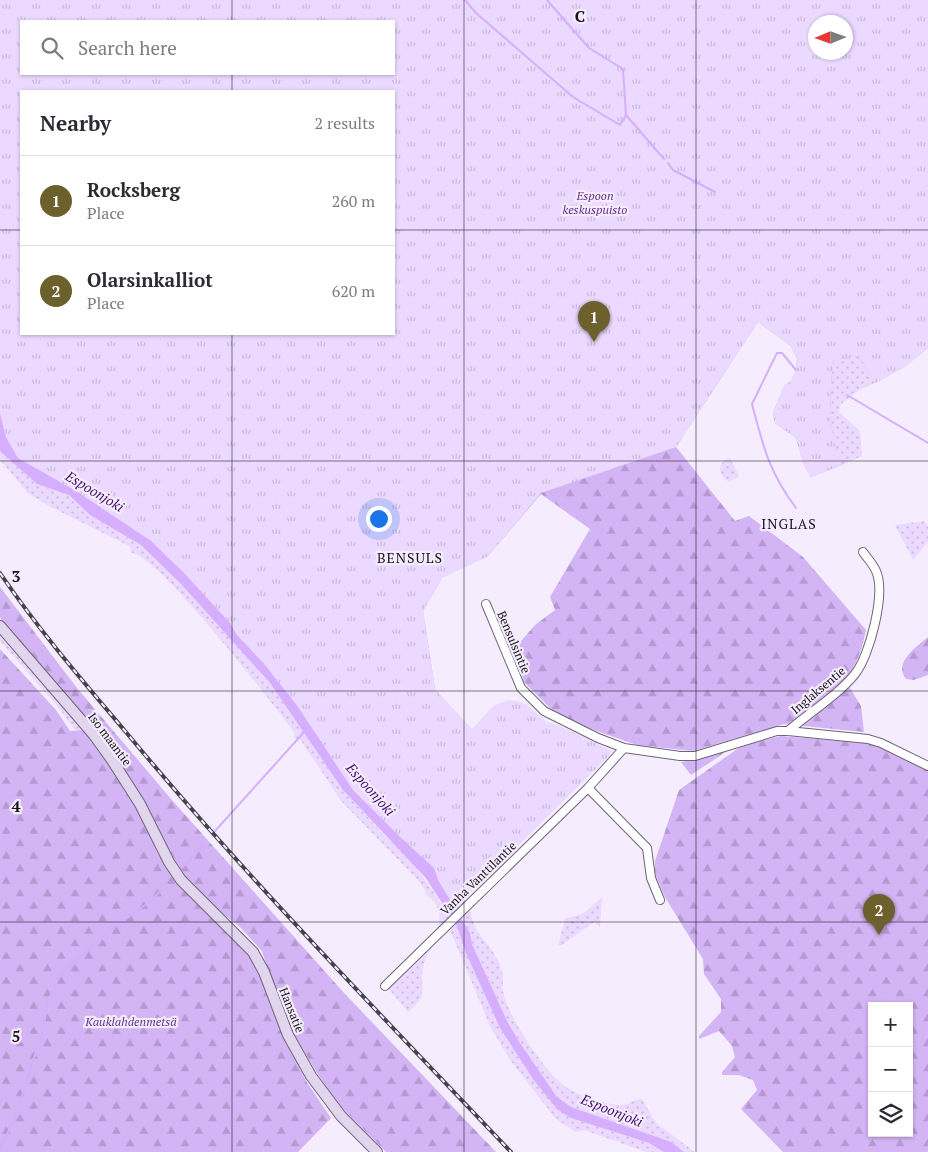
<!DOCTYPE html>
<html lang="en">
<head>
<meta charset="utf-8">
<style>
  body { margin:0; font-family:"PT Serif",serif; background:#f7f7f7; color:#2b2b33 }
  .controls { position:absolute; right:15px; bottom:15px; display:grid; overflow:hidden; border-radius:0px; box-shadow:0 1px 4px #0004 }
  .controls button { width:45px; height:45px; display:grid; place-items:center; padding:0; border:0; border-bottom:1px solid #e1e1e2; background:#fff; color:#2b2b33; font:25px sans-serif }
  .compass { position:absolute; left:808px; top:15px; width:45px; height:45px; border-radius:50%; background:#fff; box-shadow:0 1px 4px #0004; rotate:268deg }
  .you { position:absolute; left:378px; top:518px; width:18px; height:18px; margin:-12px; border:4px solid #fff; border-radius:50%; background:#1a73e8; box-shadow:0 0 0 8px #1a73e833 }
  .badge { display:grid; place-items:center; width:32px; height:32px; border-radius:50%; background:#6c602d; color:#fff; font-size:16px; font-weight:700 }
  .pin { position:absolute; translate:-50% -41px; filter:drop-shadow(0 1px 2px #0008) }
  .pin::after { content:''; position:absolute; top:26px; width:18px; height:15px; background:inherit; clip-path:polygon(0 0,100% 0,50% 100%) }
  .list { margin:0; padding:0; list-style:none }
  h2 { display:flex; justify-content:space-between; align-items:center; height:65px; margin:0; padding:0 20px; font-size:21px }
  h2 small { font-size:16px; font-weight:400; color:#7c7c81 }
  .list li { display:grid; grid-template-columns:32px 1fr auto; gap:15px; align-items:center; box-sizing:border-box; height:90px; padding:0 20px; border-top:1px solid #e1e1e2 }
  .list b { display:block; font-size:19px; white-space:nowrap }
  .list p { margin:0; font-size:16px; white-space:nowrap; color:#7c7c81 }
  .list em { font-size:16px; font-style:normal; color:#7c7c81 }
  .icon { flex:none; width:28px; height:28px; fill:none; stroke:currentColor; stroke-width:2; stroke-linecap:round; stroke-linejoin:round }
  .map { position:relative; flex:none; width:928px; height:1152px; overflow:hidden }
  .search { position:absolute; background:#fff; box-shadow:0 1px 4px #0004; left:20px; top:20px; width:375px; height:55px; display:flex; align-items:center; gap:12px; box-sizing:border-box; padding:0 18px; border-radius:0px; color:#7c7c81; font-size:19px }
  .panel { position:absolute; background:#fff; box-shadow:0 1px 4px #0004; left:20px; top:90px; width:375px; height:245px; border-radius:0px }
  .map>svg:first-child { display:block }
  .grass { fill:url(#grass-dots) }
  .forest { fill:url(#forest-firs); fill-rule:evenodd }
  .park { fill:url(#park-tufts); fill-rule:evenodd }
  .water { fill:#d6aefe }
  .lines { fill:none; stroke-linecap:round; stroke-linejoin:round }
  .stream { stroke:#d6aefe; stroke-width:2 }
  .minor-casing { stroke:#6e6577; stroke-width:10 }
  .secondary-casing { stroke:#6e6577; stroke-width:12 }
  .minor { stroke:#fff; stroke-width:8 }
  .secondary { stroke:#e2d6ee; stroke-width:10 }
  .rail-casing { stroke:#46424b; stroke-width:4 }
  .rail { stroke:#f5edfe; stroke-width:2; stroke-dasharray:5.5; stroke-linecap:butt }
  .grid { fill:none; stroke:#18141b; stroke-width:1; stroke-opacity:0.55 }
  .labels { text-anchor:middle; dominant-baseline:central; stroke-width:4.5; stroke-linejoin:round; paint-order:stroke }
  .park-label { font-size:12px; font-style:italic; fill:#64318d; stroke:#f5edfe }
  .street-label { font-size:12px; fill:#18141b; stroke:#f5edfe }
  .water-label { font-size:14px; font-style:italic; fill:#460d6b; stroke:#f5edfe }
  .neighbourhood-label { font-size:14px; letter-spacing:1px; fill:#18141b; stroke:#f5edfe }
  .grid-label { font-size:16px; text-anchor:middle; font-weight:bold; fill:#18141b; stroke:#f5edfe; stroke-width:4.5; stroke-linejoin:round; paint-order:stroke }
</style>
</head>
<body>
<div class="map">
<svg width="928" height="1152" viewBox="0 0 928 1152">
  <defs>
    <pattern id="grass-dots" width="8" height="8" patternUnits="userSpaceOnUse" patternTransform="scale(1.25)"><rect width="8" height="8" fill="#ebd9ff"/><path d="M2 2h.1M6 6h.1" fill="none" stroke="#c9b9da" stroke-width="1.8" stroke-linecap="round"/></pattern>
    <pattern id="forest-firs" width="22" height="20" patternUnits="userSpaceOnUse" patternTransform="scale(1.25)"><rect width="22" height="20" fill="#d3b4f4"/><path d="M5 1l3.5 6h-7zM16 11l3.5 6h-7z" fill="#b49ad1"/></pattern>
    <pattern id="park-tufts" width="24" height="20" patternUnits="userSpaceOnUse" patternTransform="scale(1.25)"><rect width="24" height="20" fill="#ebd9ff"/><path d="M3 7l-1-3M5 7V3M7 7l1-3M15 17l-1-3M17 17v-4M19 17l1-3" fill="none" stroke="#c9b9da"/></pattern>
  </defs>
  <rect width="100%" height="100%" fill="#f5edfe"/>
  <path class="grass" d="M 0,318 L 97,468 L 468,896 L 461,902 L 471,912 C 472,936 498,948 502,972 C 504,978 502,984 503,991 C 507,1015 542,1067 561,1083 C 574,1095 603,1104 621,1105 C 629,1105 634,1098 642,1099 L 656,1123 L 695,1152 L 684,1152 L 671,1142 L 571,1107 L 557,1097 L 520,1043 L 507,1021 L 472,944 L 470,933 L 438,880 L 430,863 L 371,809 L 230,623 L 0,413 Z
    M 859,356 L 875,383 L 858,391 L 840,405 L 839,412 L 860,431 L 862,456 L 842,465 C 827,434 830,395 833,361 Z
    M 0,451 L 37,484 L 69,495 L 90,515 L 141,545 L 181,584 L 270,683 L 343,790 L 384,835 L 414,863 L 450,917 L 438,929 C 441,913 440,904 425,894 L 426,891 L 416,878 L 342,802 L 301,741 L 294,738 L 294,732 C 273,704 159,556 132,553 L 129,546 L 49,506 L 28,493 L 0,460 Z
    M 730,458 L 739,476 L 729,482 C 718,475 716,463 730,458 Z
    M 924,521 L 928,526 L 928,542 L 913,560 L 895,525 Z
    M 0,632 L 83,730 L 75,730 L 58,707 L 0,641 Z
    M 602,897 L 600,927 L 594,922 L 562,945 L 558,945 L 565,919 L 584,913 Z
    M 454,923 L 457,926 L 466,953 L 500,1028 L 533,1079 L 571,1118 L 649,1143 L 664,1152 L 646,1152 L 584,1130 L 576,1132 L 555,1118 L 510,1060 L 490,1026 L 452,935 L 446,926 Z
    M 431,944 C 428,954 423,963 422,974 C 422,994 426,997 408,1012 L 387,987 Z"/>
  <path class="forest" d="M 0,0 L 465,0 L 589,48 L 928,0 L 928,348 L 904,367 L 875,383 L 859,356 L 833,361 C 830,395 827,434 842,465 L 811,477 L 804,465 L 796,438 L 775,423 L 773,413 L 784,386 L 791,381 L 796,370 L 797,359 L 791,346 L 758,322 L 676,447 L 735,521 L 749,516 L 803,557 L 866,630 C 862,649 857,665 845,680 L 861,706 L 864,732 L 784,724 L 693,751 L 637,745 L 588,728 L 554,712 L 524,682 L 515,648 L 535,625 L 555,610 L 550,597 L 590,529 L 541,494 L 487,557 L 453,533 L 442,578 L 423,611 L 435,689 L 425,700 L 394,334 L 394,91 L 21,91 ZM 21,21 L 394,21 L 394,74 L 21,74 ZM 816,22 L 846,22 L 846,52 L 816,52 Z
    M 0,587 L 77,688 L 171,799 L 345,994 L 496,1152 L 386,1152 L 339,1105 L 317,1073 L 281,1012 L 262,951 L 240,927 L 205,900 L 193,887 L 176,862 L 143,803 L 2,622 L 0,616 Z
    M 928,637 L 928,675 L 914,680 L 906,679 C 893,663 916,647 928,637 Z
    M 0,649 L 56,710 L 70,731 L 83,730 L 113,769 L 147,824 L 157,852 L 176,883 L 244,944 L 259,971 L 270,1005 L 306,1081 L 331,1118 L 298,1152 L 0,1152 Z
    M 781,736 L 869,743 L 928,768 L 928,1152 L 783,1152 L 741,1109 L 757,1090 L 753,1080 L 739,1075 L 722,1075 L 722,1072 L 735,1057 L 732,1046 L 719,1031 L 699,1039 L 699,1036 L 721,1012 L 721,999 L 704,974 L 703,959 L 665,897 L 655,874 L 655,861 L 679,790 L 743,745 ZM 872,1006 L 909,1006 L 909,1133 L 872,1133 Z
    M 727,751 L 691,775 L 681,762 L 695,760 Z"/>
  <path class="park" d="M 0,0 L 928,0 L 928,348 L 904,367 L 875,383 L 859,356 L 833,361 C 830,395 827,434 842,465 L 811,477 L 804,465 L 796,438 L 775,423 L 773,413 L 784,386 L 791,381 L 796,370 L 797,359 L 791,346 L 758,322 L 676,447 L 541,493 L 487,557 L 442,578 L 423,611 L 435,689 L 472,729 L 493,706 L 508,700 L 517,701 L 526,704 L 547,722 L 558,725 L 612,751 L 609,756 L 454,909 L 438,880 L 434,868 L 398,835 L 353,790 L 298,707 L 265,665 L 237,635 L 230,623 L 151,541 L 75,491 L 18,458 L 6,437 L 0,413 ZM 21,21 L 394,21 L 394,74 L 21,74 ZM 816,22 L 846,22 L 846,52 L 816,52 ZM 21,91 L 394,91 L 394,334 L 21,334 Z"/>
  <path class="water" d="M 0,413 L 6,437 L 18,458 L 76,491 L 151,541 L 185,574 L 230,623 L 237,635 L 265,665 L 298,707 L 353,790 L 398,835 L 434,868 L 438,880 L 470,933 L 472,944 L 507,1021 L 520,1043 L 557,1097 L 571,1107 L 671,1142 L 684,1152 L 664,1152 L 649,1143 L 571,1118 L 557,1109 L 533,1079 L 500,1028 L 466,953 L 457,926 L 425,877 L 343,790 L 270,683 L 181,584 L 141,545 L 90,515 L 69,495 L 37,484 L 0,451 Z"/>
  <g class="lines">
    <path class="stream" d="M 465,0 L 476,13 L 573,97 L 620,125 L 626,115 L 623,69 L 589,48 L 547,0
      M 626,115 L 664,159
      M 668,163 L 673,170 L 715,192
      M 847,395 L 928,443
      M 796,508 C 769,472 763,446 752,404 L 777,353 L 782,353 L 796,370
      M 215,831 L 305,731
      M 183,867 L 205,843
      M 0,1149 L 21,1105 L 21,1100 L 44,1026 L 47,1003 L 60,975 L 105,934 L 152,900 L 161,890"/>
    <g class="minor-casing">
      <path id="minor" d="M 486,604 L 521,688 L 544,711 L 598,738 L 624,748 L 680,756 L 695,756 L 777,731 L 788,731 L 868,739 L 881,743 L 928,766
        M 788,731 C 810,712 837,696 855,674 C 870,655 886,593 876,571 C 873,564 867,558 863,552
        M 588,788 L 647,848 L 651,878 L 660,900
        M 385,986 L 588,788 L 624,748"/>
    </g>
    <g class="secondary-casing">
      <path id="secondary" d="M 0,626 L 94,735 L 112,760 L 140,804 L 169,862 L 181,880 L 253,952 L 264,972 L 288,1035 L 311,1076 L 341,1116 L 377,1152"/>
    </g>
    <use href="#minor" class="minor"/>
    <use href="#secondary" class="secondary"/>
    <g class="rail-casing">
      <path id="rail" d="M 0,573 C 38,629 82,680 125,731 C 247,878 380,1014 511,1152"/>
    </g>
    <use href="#rail" class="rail"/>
  </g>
  <path class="grid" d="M 232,0 L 232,21M 464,0 L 464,1152M 696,0 L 696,1152M 232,74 L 232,91M 0,230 L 21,230M 394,230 L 928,230M 232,334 L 232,1152M 0,461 L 928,461M 0,691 L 928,691M 0,922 L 928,922"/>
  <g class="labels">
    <g class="park-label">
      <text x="595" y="195">Espoon<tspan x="595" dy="14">keskuspuisto</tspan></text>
      <text x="131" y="1021">Kauklahdenmetsä</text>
    </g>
    <g class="street-label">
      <text transform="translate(514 642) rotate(67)">Bensulsintie</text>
      <text transform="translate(818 690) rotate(-40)">Inglaksentie</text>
      <text transform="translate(110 739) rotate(53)">Iso maantie</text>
      <text transform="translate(478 878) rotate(-44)">Vanha Vanttilantie</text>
      <text transform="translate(292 1010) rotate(68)">Hansatie</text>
    </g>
    <g class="water-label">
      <text transform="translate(95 491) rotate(31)">Espoonjoki</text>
      <text transform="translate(371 789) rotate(48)">Espoonjoki</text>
      <text transform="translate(612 1110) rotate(22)">Espoonjoki</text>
    </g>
    <g class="neighbourhood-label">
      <text x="789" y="523">INGLAS</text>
      <text x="410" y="557">BENSULS</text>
    </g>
  </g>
  <g class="grid-label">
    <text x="580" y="22">C</text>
    <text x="16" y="582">3</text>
    <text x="16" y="812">4</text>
    <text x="16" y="1042">5</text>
  </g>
</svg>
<div class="controls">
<button>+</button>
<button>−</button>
<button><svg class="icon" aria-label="layers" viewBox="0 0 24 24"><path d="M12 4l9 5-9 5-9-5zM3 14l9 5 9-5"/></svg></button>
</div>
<svg class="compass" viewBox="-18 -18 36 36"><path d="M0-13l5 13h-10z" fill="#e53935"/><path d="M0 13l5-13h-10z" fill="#7c7c81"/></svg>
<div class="you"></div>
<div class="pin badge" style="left:594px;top:342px">1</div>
<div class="pin badge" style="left:879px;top:935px">2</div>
<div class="search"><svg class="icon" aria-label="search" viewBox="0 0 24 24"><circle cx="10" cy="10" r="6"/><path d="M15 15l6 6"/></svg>Search here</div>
<section class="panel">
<h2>Nearby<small>2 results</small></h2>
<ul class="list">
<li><span class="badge">1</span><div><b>Rocksberg</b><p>Place</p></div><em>260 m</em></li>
<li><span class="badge">2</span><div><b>Olarsinkalliot</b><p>Place</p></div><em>620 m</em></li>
</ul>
</section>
</div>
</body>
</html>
